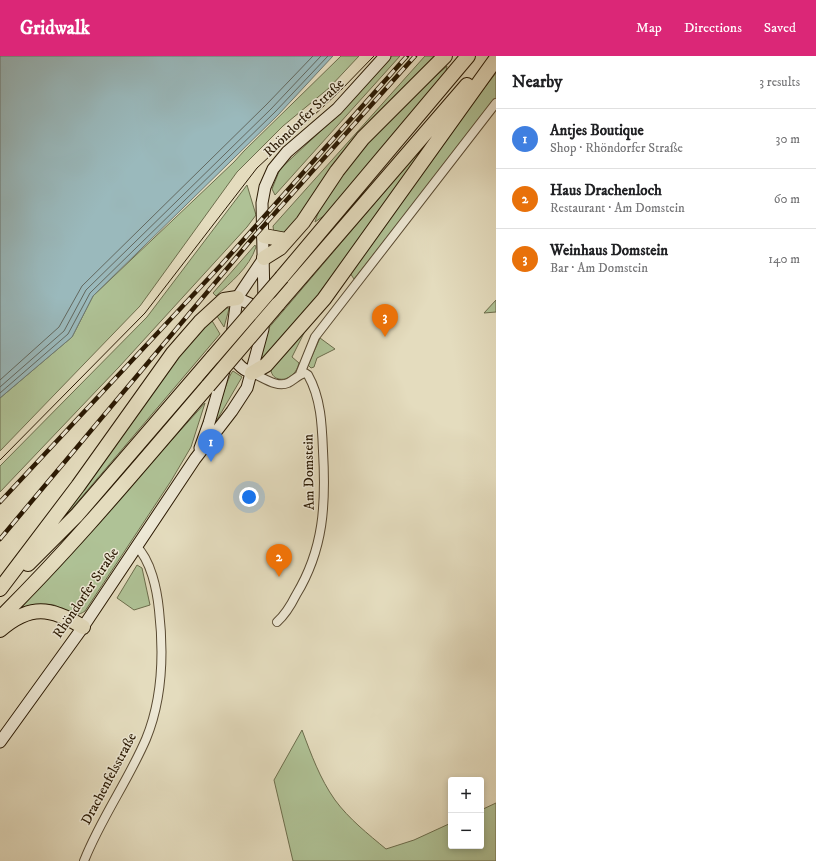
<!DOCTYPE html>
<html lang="en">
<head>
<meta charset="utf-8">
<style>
  body { margin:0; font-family:"IM FELL DW Pica",serif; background:#f2f2f2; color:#202124 }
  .controls { position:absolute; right:12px; bottom:12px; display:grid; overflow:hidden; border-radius:4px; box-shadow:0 2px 6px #0003 }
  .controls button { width:36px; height:36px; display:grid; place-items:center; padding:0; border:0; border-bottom:1px solid #e0e0e0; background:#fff; color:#202124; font:20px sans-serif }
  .you { position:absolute; left:249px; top:441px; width:14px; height:14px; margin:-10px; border:3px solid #fff; border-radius:50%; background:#1a73e8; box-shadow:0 0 0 6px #1a73e833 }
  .badge { display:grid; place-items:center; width:26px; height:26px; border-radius:50%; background:#db2777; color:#fff; font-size:13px; font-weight:700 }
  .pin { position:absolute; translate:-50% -33px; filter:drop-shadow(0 1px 2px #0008) }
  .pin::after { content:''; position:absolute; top:21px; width:14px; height:12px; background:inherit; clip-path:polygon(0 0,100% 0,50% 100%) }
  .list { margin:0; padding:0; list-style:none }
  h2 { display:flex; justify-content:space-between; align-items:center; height:52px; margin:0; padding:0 16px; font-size:17px }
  h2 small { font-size:13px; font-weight:400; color:#757577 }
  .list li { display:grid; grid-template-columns:26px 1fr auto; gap:12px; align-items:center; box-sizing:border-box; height:60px; padding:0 16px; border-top:1px solid #e0e0e0 }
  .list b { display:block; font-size:15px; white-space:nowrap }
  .list p { margin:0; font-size:13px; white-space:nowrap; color:#757577 }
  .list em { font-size:13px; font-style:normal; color:#757577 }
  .map { position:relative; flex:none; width:496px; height:805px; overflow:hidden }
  header { display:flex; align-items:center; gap:24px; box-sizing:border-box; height:56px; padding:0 20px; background:#db2777; color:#fff }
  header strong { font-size:19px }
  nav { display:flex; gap:22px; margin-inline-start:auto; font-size:14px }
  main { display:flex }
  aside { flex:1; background:#fff }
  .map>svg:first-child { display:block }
  .green { fill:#afc296; stroke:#6c6d4c }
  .water { fill:#9ab9bc; stroke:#6d7972 }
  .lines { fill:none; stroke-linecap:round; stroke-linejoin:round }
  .shore { stroke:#62685f; stroke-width:1 }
  .street-casing { stroke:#584931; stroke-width:10 }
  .secondary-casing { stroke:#291802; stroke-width:13 }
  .highway-casing { stroke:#291802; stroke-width:16 }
  .street { stroke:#ede8d5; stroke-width:8 }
  .secondary { stroke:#ede8d5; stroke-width:11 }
  .highway { stroke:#e4dcbe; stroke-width:14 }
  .tram { stroke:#291802; stroke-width:1 }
  .rail-casing { stroke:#291802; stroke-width:4.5 }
  .rail { stroke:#ede8d5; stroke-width:3; stroke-dasharray:9; stroke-linecap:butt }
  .highway-bridge-casing { stroke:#291802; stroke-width:16; stroke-linecap:butt }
  .highway-bridge { stroke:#e4dcbe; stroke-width:14 }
  .labels { text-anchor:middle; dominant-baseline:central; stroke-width:3; stroke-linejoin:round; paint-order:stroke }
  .street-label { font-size:14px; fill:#291802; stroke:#ede8d5 }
</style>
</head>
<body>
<header>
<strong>Gridwalk</strong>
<nav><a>Map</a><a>Directions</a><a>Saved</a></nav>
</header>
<main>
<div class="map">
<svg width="496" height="805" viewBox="0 0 496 805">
  <rect width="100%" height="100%" fill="#e4dcbe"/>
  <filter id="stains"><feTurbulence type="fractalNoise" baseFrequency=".005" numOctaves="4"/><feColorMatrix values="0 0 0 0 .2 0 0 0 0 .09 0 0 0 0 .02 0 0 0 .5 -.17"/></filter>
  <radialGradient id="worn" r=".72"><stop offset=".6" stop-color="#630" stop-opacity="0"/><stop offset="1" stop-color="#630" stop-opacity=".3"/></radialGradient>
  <path class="green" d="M 341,0 L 359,0 L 329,32 L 283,70 L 237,116 L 140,250 L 0,395 L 0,342 L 72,281 L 93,240 L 234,106 L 244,95 Z
    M 391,0 L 400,0 L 275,139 L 272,133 L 280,113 L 338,59 Z
    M 425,0 L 436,0 L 288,175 L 279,179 L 274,178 L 273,170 Z
    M 447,10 L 445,20 L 328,157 L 315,166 C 318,155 324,146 330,136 C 360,86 404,48 447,10 Z
    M 496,17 L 496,43 L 354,223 L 350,217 L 461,61 Z
    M 444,66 L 320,241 L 263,305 L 261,304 L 267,274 Z
    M 247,129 L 256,159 L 247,171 L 119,311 L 0,436 L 0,410 L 147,261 Z
    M 255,189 L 256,191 C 249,212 231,226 216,240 L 213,237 Z
    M 496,244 L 496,256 L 484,257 Z
    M 226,251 L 229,253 L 224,271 L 215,257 Z
    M 211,263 L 220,278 L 52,476 L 179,296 Z
    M 305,275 L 292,301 L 299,307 C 298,311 296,316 293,318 C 286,326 272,325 271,314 Z
    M 320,282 L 335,293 L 317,302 L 314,311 L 311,312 L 308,309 Z
    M 233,315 L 242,321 L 214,369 L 213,368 C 217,358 228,319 233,315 Z
    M 205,347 L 191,391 L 171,425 L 85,555 C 73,564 66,553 54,549 C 45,547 32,550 22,551 Z
    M 137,509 L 142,512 L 150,549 L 134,554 L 117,542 Z
    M 302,674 C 311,698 320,723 335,744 C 349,763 368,778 386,793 L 414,784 L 451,767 L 451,790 L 481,790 L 481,754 L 496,747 L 496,805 L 293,805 L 274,724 Z"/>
  <path class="water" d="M 0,0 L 333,0 L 278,59 L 93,240 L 72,281 L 0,342 Z"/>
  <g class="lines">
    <path class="shore" d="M 0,324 L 59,271 L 82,230 L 267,48 L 313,0
      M 0,331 L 64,275 L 86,234 L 271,53 L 321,0
      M 0,337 L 68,278 L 90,237 L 275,56 L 328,0"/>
    <g class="street-casing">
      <path id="street" d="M 252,317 C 263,321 276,332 288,327 C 294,324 298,319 305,317 L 308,319 C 321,342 322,369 323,395 C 326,448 324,493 296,539 C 291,549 286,558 277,566
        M 300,318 L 315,281 L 496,47
        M 84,805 C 101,762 128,725 146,683 C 163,642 164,598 159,554 C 157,534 151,504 136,490"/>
    </g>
    <g class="secondary-casing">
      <path id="secondary" d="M 237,242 L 250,248 L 259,257
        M 264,245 L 262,147 L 265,131 L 273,113 L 287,96 L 337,53 L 385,0
        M 230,294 C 235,305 240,313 252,317
        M 200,392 L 209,367 L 230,294 L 237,242 L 264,202
        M 0,686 L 83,571 L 195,403 L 232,355 L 247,332 L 263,273 L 263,264"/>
    </g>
    <g class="highway-casing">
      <path id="highway" d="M 264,180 L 286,184
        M 264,202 L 280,192 L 303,166 L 337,115 L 363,82 L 445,0
        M 282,221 L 468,0
        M 278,248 L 467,29
        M 252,317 L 266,309 L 324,243 L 496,3
        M 28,508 L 77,459 L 213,301
        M 0,533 L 78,430 L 173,297 L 200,266 L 224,244 L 237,242
        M 0,562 C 74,489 140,409 208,330
        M 0,574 C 30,548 51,551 83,571"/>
    </g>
    <use href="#street" class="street"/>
    <use href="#secondary" class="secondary"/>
    <use href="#highway" class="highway"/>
    <path class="tram" d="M 0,404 L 145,257 L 257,112 L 340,35 L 374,0"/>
    <g class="rail-casing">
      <path id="rail" d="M 0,446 L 221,209 L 407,0
        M 0,483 L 251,184 L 415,0"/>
    </g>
    <use href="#rail" class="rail"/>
    <g class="highway-bridge-casing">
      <path id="highway-bridge" d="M 213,301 L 282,221
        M 208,330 L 278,248"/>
    </g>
    <use href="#highway-bridge" class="highway-bridge"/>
  </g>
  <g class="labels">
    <g class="street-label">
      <text transform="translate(304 62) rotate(-44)">Rhöndorfer Straße</text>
      <text transform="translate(309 416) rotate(-91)">Am Domstein</text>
      <text transform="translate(86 537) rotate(-56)">Rhöndorfer Straße</text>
      <text transform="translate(109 723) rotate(-62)">Drachenfelsstraße</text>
    </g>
  </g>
  <rect width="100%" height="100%" filter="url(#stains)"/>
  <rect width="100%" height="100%" fill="url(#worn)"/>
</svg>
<div class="controls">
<button>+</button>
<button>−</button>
</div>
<div class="you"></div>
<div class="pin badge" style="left:211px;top:406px;background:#3f7fe0">1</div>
<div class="pin badge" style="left:279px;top:521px;background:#e8710a">2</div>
<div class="pin badge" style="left:385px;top:281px;background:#e8710a">3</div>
</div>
<aside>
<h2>Nearby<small>3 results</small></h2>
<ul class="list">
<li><span class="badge" style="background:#3f7fe0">1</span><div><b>Antjes Boutique</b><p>Shop · Rhöndorfer Straße</p></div><em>30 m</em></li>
<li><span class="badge" style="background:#e8710a">2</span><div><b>Haus Drachenloch</b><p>Restaurant · Am Domstein</p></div><em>60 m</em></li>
<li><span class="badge" style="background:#e8710a">3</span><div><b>Weinhaus Domstein</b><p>Bar · Am Domstein</p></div><em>140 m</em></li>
</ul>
</aside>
</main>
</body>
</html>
